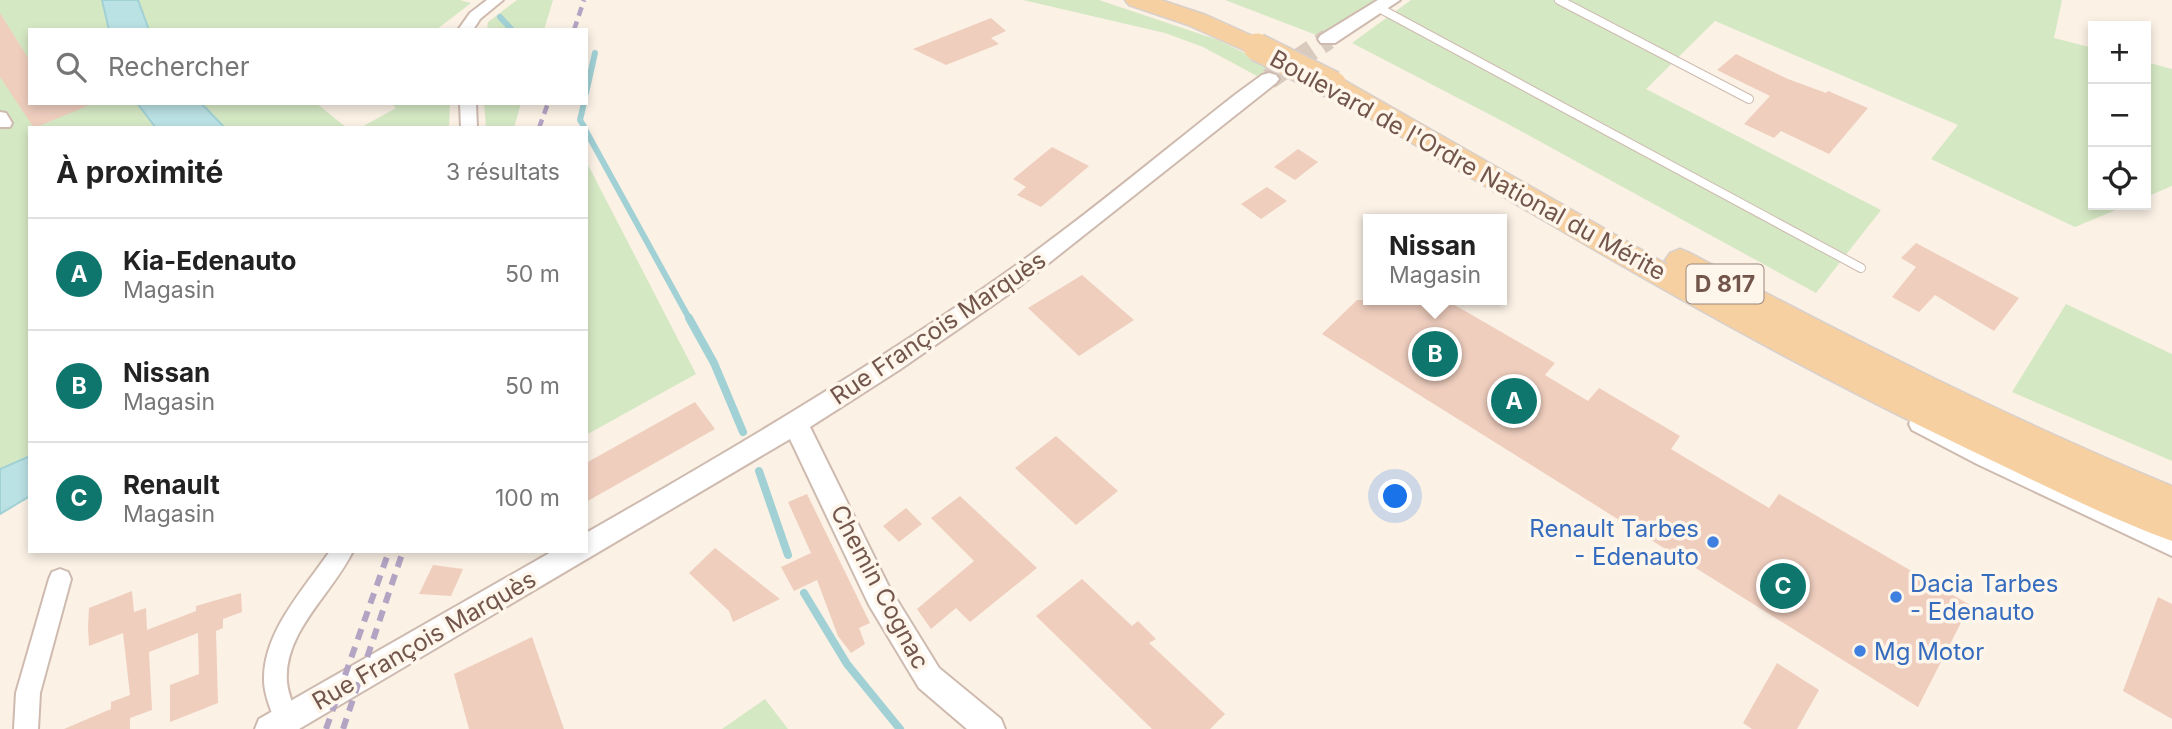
<!DOCTYPE html>
<html lang="fr">
<head>
<meta charset="utf-8">
<style>
  body { margin:0; font-family:Inter,sans-serif; background:#f6f6f6; color:#222 }
  .controls { position:absolute; right:21px; top:21px; display:grid; overflow:hidden; border-radius:0px; box-shadow:0 4px 10px #0003 }
  .controls button { width:63px; height:63px; display:grid; place-items:center; padding:0; border:0; border-bottom:2px solid #e0e0e0; background:#fff; color:#222; font:35px sans-serif }
  .you { position:absolute; left:1396px; top:497px; width:24px; height:24px; margin:-18px; border:5px solid #fff; border-radius:50%; background:#1a73e8; box-shadow:0 0 0 10px #1a73e833 }
  .badge { display:grid; place-items:center; width:46px; height:46px; border-radius:50%; background:#0f766e; color:#fff; font-size:23px; font-weight:700 }
  .pin { position:absolute; translate:-50% -50%; border:4px solid #fff; box-shadow:0 2px 7px #0006 }
  .popup { position:absolute; left:1363px; top:214px; width:144px; height:91px; box-sizing:border-box; display:grid; place-content:center; border-radius:0px; background:#fff; filter:drop-shadow(0 2px 5px #0005); font-size:23px; white-space:nowrap; color:#767676 }
  .popup b { font-size:26px; color:#222 }
  .popup::after { content:''; position:absolute; left:50%; top:100%; margin-left:-14px; border:14px solid transparent; border-top-color:#fff }
  .list { margin:0; padding:0; list-style:none }
  h2 { display:flex; justify-content:space-between; align-items:center; height:91px; margin:0; padding:0 28px; font-size:30px }
  h2 small { font-size:23px; font-weight:400; color:#767676 }
  .list li { display:grid; grid-template-columns:46px 1fr auto; gap:21px; align-items:center; box-sizing:border-box; height:112px; padding:0 28px; border-top:2px solid #e0e0e0 }
  .list b { display:block; font-size:26px; white-space:nowrap }
  .list p { margin:0; font-size:23px; white-space:nowrap; color:#767676 }
  .list em { font-size:23px; font-style:normal; color:#767676 }
  .icon { flex:none; width:38px; height:38px; fill:none; stroke:currentColor; stroke-width:2; stroke-linecap:round; stroke-linejoin:round }
  .map { position:relative; flex:none; width:2172px; height:729px; overflow:hidden }
  .search { position:absolute; background:#fff; box-shadow:0 4px 10px #0003; left:28px; top:28px; width:560px; height:77px; display:flex; align-items:center; gap:18px; box-sizing:border-box; padding:0 24px; border-radius:0px; color:#767676; font-size:26px }
  .panel { position:absolute; background:#fff; box-shadow:0 4px 10px #0003; left:28px; top:126px; width:560px; height:427px; border-radius:0px }
  .map>svg:first-child { display:block }
  .green { fill:#d5e8c4 }
  .water { fill:#bae1e4; stroke:#a1d1d5; stroke-width:2 }
  .lines { fill:none; stroke-linecap:round; stroke-linejoin:round }
  .stream-far1 { stroke:#a1d1d5; stroke-width:6 }
  .stream { stroke:#a1d1d5; stroke-width:8 }
  .building { fill:#efcebe }
  .tertiary-tunnel { stroke:#d9cabe; stroke-width:21; stroke-dasharray:21 10; stroke-linecap:butt }
  .service-casing { stroke:#cebaaf; stroke-width:10 }
  .minor-casing { stroke:#cebaaf; stroke-width:4 }
  .tertiary-casing { stroke:#cebaaf; stroke-width:4 }
  .primary-casing { stroke:#d8d0cd; stroke-width:3 }
  .service { stroke:#fff; stroke-width:8 }
  .minor { fill:#fff; fill-rule:evenodd }
  .tertiary { fill:#fff; fill-rule:evenodd }
  .primary { fill:#f6d0a1; fill-rule:evenodd }
  .rail-far1 { stroke:#b3a4c4; stroke-width:4.5; stroke-dasharray:9 6; stroke-linecap:butt }
  .rail { stroke:#b3a4c4; stroke-width:6; stroke-dasharray:11 8; stroke-linecap:butt }
  .primary-bridge-casing { stroke:#d8d0cd; stroke-width:30; stroke-linecap:butt }
  .primary-bridge { stroke:#f6d0a1; stroke-width:27 }
  .shop-dot { fill:#3f7fe0; stroke:#fef5eb; stroke-width:2.5 }
  .labels { text-anchor:middle; dominant-baseline:central; stroke-width:7; stroke-linejoin:round; paint-order:stroke }
  .shield { fill:#fef5eb; stroke:#9c867b; stroke-width:2 }
  .shield-label { font-size:23px; font-weight:bold; fill:#72564b }
  .street-label { font-size:24px; fill:#72564b; stroke:#fef5eb }
  .shop-label { font-size:24px; fill:#366cbe; stroke:#fef5eb; text-anchor:start }
</style>
</head>
<body>
<div class="map">
<svg width="2172" height="729" viewBox="0 0 2172 729">
  <rect width="100%" height="100%" fill="#fbf1e5"/>
  <path class="green" d="M 0,0 L 102,0 L 109,30 L 30,30 L 30,103 L 137,103 L 156,128 L 30,128 L 30,456 L 0,469 Z
    M 138,0 L 460,0 L 471,3 L 436,30 L 149,30 Z
    M 517,0 L 553,0 L 544,30 L 487,30 L 488,22 Z
    M 1023,0 L 1099,0 L 1218,40 L 1273,67 L 1257,76 L 1203,47 L 1165,33 Z
    M 1225,0 L 1377,0 L 1319,36 Z
    M 1411,0 L 2062,0 L 2054,38 L 2093,48 L 2093,205 L 2128,205 L 2075,227 L 1931,159 L 1958,125 L 1715,21 L 1646,89 L 1881,210 L 1816,293 L 1506,123 L 1352,43 Z
    M 2146,62 L 2172,69 L 2172,186 L 2146,197 Z
    M 201,103 L 316,103 L 347,128 L 225,128 Z
    M 391,103 L 450,103 L 449,128 L 360,128 L 396,108 Z
    M 484,103 L 521,103 L 514,128 L 486,128 Z
    M 586,161 L 696,374 L 586,435 Z
    M 2066,304 L 2172,354 L 2172,461 L 2012,392 Z
    M 765,699 L 788,729 L 722,729 Z"/>
  <path class="water" d="M 102,0 L 138,0 L 149,30 L 109,30 Z
    M 137,103 L 201,103 L 225,128 L 156,128 Z
    M 30,456 L 30,496 L 0,514 L 0,469 Z"/>
  <g class="lines">
    <path class="stream-far1" d="M 500,17 L 512,30
      M 586,93 L 595,53
      M 584,103 L 580,120 L 585,128
      M 586,131 L 690,320"/>
    <path class="stream" d="M 689,318 L 714,363 L 743,432
      M 759,471 L 788,555
      M 804,593 L 847,664 L 900,729"/>
  </g>
  <path class="building" d="M 0,13 L 30,61 L 30,103 L 92,104 L 34,128 L 0,77 Z
    M 991,18 L 1006,31 L 991,38 L 999,44 L 946,65 L 913,49 Z
    M 1736,54 L 1788,79 L 1826,93 L 1828,91 L 1868,108 L 1829,154 L 1781,131 L 1774,138 L 1744,124 L 1770,96 L 1717,70 Z
    M 1052,147 L 1089,166 L 1041,207 L 1017,195 L 1026,187 L 1013,179 Z
    M 1298,149 L 1318,162 L 1295,180 L 1274,167 Z
    M 1267,187 L 1287,201 L 1261,219 L 1241,204 Z
    M 1916,243 L 2019,298 L 1994,331 L 1935,295 L 1919,312 L 1892,297 L 1916,267 L 1901,258 Z
    M 1082,275 L 1134,320 L 1079,356 L 1028,308 Z
    M 1357,300 L 1446,300 L 1555,363 L 1545,375 L 1588,401 L 1599,388 L 1680,436 L 1671,449 L 1769,508 L 1779,494 L 1970,605 L 1918,707 L 1322,334 Z
    M 695,402 L 715,429 L 586,502 L 586,463 Z
    M 1056,436 L 1118,491 L 1076,525 L 1015,468 Z
    M 807,494 L 870,623 L 859,628 L 865,644 L 851,653 L 838,636 L 817,580 L 794,591 L 781,567 L 811,553 L 788,502 Z
    M 960,496 L 1037,568 L 970,622 L 956,608 L 931,629 L 917,609 L 974,561 L 931,518 Z
    M 906,508 L 922,524 L 899,542 L 883,526 Z
    M 715,548 L 780,599 L 733,622 L 729,611 L 689,573 Z
    M 433,565 L 463,569 L 451,596 L 419,594 Z
    M 1082,579 L 1132,626 L 1138,621 L 1156,639 L 1149,643 L 1225,714 L 1210,729 L 1152,729 L 1036,616 Z
    M 132,591 L 134,612 L 146,608 L 147,630 L 196,611 L 196,606 L 241,593 L 242,612 L 223,619 L 223,628 L 216,631 L 218,703 L 170,722 L 170,685 L 199,674 L 198,633 L 149,652 L 152,710 L 130,718 L 130,729 L 64,729 L 111,709 L 111,702 L 130,695 L 123,633 L 89,646 L 88,627 L 89,608 Z
    M 2158,597 L 2172,604 L 2172,719 L 2123,691 Z
    M 532,637 L 564,729 L 469,729 L 454,674 Z
    M 1777,663 L 1819,690 L 1797,729 L 1752,729 L 1743,723 Z"/>
  <g class="lines">
    <path class="tertiary-tunnel" d="M 1269,79 L 1328,39"/>
    <g class="service-casing">
      <path id="service" d="M 1559,0 L 1749,99
        M 1379,8 L 1861,268"/>
    </g>
    <g class="minor-casing">
      <path id="minor" d="M 487,0 L 503,0 L 480,19 L 473,30 L 458,30 L 470,13 Z
        M 460,103 L 476,103 L 477,128 L 461,128 Z
        M 0,112 L 6,113 L 12,123 L 10,127 L 0,127 Z
        M 1919,416 L 2172,537 L 2172,556 L 1977,464 L 1912,430 L 1909,424 L 1912,418 Z
        M 330,551 L 353,551 C 333,593 283,632 287,682 C 288,694 294,707 298,719 L 294,727 L 278,727 C 272,714 264,695 264,680 C 263,632 304,589 330,551 Z
        M 60,569 L 68,572 L 71,579 L 40,693 L 38,729 L 14,729 L 16,693 L 49,579 L 52,572 Z"/>
    </g>
    <g class="tertiary-casing">
      <path id="tertiary" d="M 1378,0 L 1400,0 L 1335,43 L 1321,43 L 1318,39 L 1321,35 Z
        M 1269,73 L 1276,75 L 1279,79 L 1276,83 L 1016,289 L 899,370 L 810,427 L 889,587 L 939,668 L 1001,719 L 1005,729 L 967,729 L 919,688 L 869,605 L 790,439 L 299,729 L 255,729 L 259,719 L 553,551 L 586,551 L 586,533 C 726,453 865,371 997,279 C 1080,221 1157,156 1236,94 L 1262,75 Z"/>
    </g>
    <g class="primary-casing">
      <path id="primary" d="M 1125,0 L 1161,0 L 1206,15 L 1266,42 L 1269,47 L 1266,52 L 1257,55 L 1248,52 L 1188,25 L 1129,5 Z
        M 1333,77 L 1342,79 L 1668,265 L 1665,260 L 1670,253 L 1680,249 L 1690,253 C 1848,337 2007,418 2172,486 L 2172,541 C 2103,516 2036,481 1970,450 C 1747,344 1536,216 1324,91 L 1320,85 L 1324,79 Z"/>
    </g>
    <use href="#service" class="service"/>
    <use href="#minor" class="minor"/>
    <use href="#tertiary" class="tertiary"/>
    <use href="#primary" class="primary"/>
    <path class="rail-far1" d="M 574,30 L 584,0
      M 539,128 L 548,103"/>
    <path class="rail" d="M 326,729 L 389,551
      M 343,729 L 403,551"/>
    <g class="primary-bridge-casing">
      <path id="primary-bridge" d="M 1257,47 L 1333,85"/>
    </g>
    <use href="#primary-bridge" class="primary-bridge"/>
  </g>
  <g class="shop-dot">
    <circle cx="1713" cy="542" r="7"/>
    <circle cx="1896" cy="597" r="7"/>
    <circle cx="1860" cy="651" r="7"/>
  </g>
  <g class="labels">
    <rect class="shield" x="1686.5" y="264.5" width="77" height="39" rx="5"/>
    <g class="shield-label">
      <text x="1725" y="284">D 817</text>
    </g>
    <g class="street-label">
      <text transform="translate(1468 165) rotate(29)">Boulevard de l'Ordre National du Mérite</text>
      <text transform="translate(938 328) rotate(-34)">Rue François Marquès</text>
      <text transform="translate(880 587) rotate(62)">Chemin Cognac</text>
      <text transform="translate(424 640) rotate(-30)">Rue François Marquès</text>
    </g>
    <g class="shop-label">
      <text x="1699" y="528" text-anchor="end">Renault Tarbes<tspan x="1699" dy="28">- Edenauto</tspan></text>
      <text x="1910" y="583">Dacia Tarbes<tspan x="1910" dy="28">- Edenauto</tspan></text>
      <text x="1874" y="651">Mg Motor</text>
    </g>
  </g>
</svg>
<div class="controls">
<button>+</button>
<button>−</button>
<button><svg class="icon" aria-label="locate" viewBox="0 0 24 24"><circle cx="12" cy="12" r="6"/><path d="M12 2v4M12 18v4M2 12h4M18 12h4"/></svg></button>
</div>
<div class="you"></div>
<div class="pin badge" style="left:1514px;top:401px">A</div>
<div class="pin badge" style="left:1435px;top:354px">B</div>
<div class="popup"><b>Nissan</b>Magasin</div>
<div class="pin badge" style="left:1783px;top:586px">C</div>
<div class="search"><svg class="icon" aria-label="search" viewBox="0 0 24 24"><circle cx="10" cy="10" r="6"/><path d="M15 15l6 6"/></svg>Rechercher</div>
<section class="panel">
<h2>À proximité<small>3 résultats</small></h2>
<ul class="list">
<li><span class="badge">A</span><div><b>Kia-Edenauto</b><p>Magasin</p></div><em>50 m</em></li>
<li><span class="badge">B</span><div><b>Nissan</b><p>Magasin</p></div><em>50 m</em></li>
<li><span class="badge">C</span><div><b>Renault</b><p>Magasin</p></div><em>100 m</em></li>
</ul>
</section>
</div>
</body>
</html>
